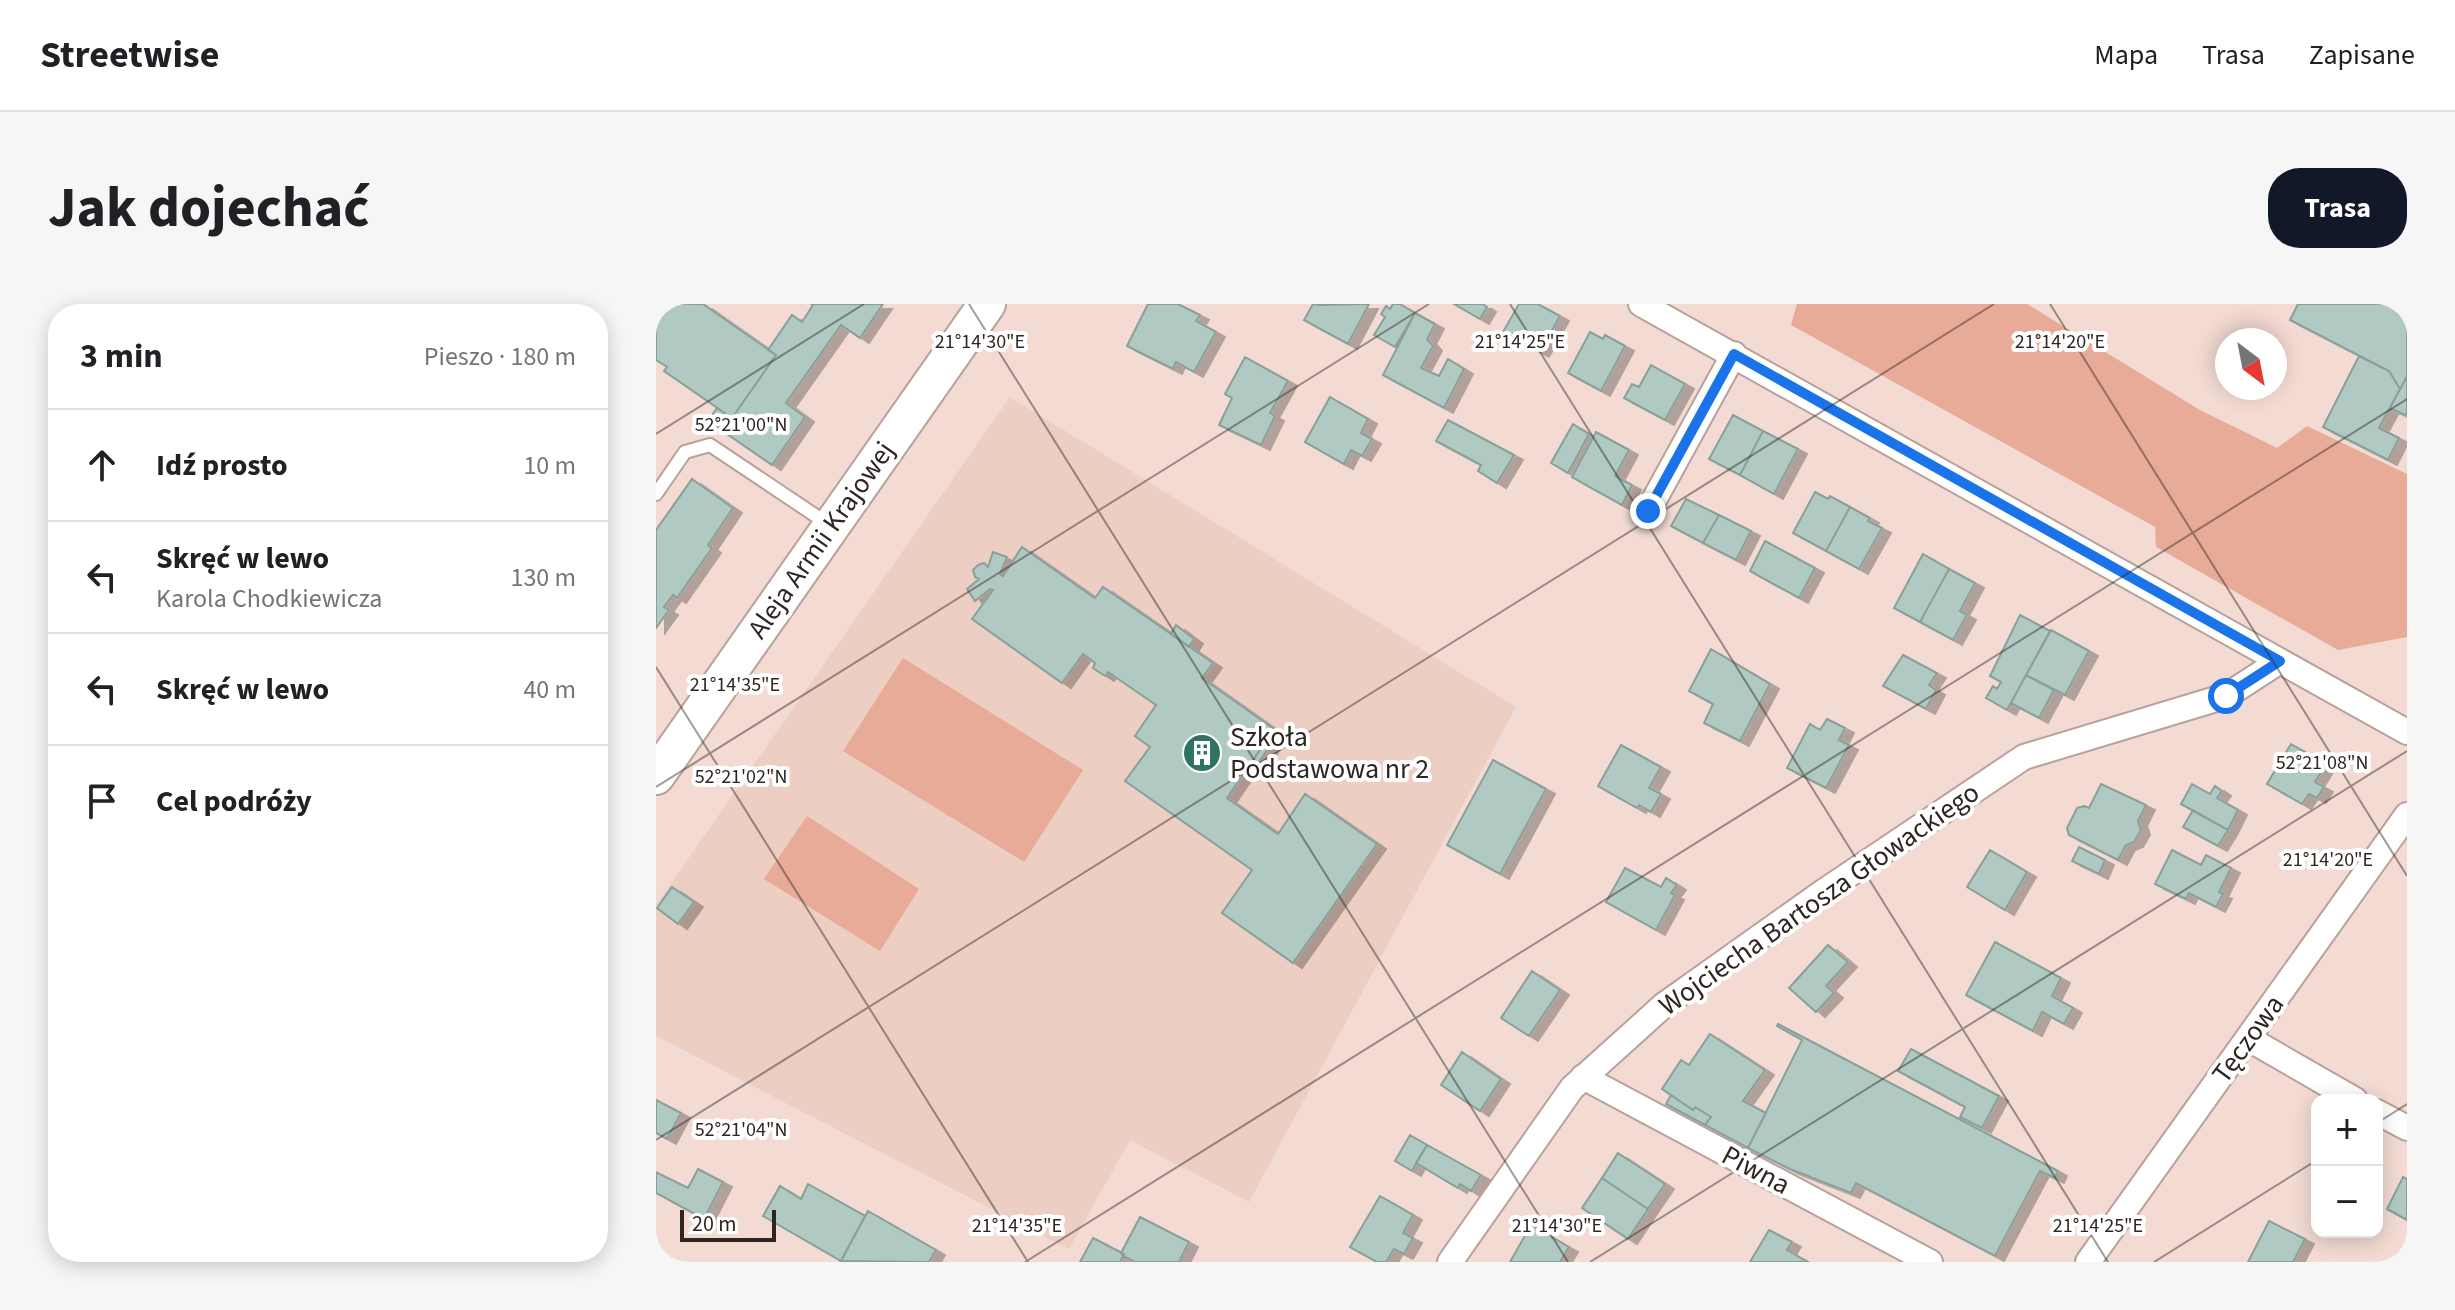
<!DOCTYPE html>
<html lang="pl">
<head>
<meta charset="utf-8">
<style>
  body { margin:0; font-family:"Source Sans 3",sans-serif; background:#f6f6f6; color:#202124 }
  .controls { position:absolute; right:24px; bottom:24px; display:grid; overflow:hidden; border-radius:16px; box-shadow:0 4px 20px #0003 }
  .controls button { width:72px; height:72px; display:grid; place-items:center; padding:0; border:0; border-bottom:2px solid #e0e0e0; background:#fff; color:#202124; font:40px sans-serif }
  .compass { position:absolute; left:1559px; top:24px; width:72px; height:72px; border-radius:50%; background:#fff; box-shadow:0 4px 20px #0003; rotate:148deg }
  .scale { position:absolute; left:24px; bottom:20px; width:96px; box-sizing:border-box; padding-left:8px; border:4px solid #2e2522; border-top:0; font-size:22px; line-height:28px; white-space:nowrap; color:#2e2522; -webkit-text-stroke:6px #fff; paint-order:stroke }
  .stop { position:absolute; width:24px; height:24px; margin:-18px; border:6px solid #1a73e8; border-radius:50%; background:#fff }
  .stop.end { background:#1a73e8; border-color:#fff; box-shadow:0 2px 8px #0008 }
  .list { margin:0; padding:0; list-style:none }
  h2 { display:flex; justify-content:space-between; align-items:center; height:104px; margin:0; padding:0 32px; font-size:34px }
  h2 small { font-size:26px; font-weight:400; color:#757577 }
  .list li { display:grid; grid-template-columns:52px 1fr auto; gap:24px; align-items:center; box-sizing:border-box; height:112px; padding:0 32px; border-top:2px solid #e0e0e0 }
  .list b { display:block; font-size:30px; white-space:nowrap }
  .list p { margin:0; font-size:26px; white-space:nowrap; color:#757577 }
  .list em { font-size:26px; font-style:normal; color:#757577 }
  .icon { flex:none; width:44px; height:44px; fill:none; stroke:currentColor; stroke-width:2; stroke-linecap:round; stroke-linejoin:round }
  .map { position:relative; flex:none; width:1751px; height:958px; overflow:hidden; border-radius:32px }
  header { display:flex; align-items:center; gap:48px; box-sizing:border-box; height:112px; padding:0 40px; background:#fff; border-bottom:2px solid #e0e0e0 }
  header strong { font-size:38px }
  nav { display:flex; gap:44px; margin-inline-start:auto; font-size:28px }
  .intro { display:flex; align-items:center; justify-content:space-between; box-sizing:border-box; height:192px; padding:0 48px }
  h1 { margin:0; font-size:56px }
  .button { padding:20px 36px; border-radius:32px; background:#111827; color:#fff; font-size:28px; font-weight:700 }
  main { display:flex; gap:48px; padding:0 48px }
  aside { flex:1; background:#fff; border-radius:32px; box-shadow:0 4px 20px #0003 }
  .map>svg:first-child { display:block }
  .built { fill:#eccec3 }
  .green { fill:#e7ab97 }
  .building { fill:#b0c9c2; stroke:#88a099; stroke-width:2; filter:url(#shadow) }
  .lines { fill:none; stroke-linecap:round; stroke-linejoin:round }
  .lane-casing { stroke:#b8a19a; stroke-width:16 }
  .street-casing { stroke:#b8a19a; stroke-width:28 }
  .secondary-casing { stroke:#b8a19a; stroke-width:40 }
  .lane { stroke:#fff; stroke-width:12 }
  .street { stroke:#fff; stroke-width:24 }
  .secondary { stroke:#fff; stroke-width:36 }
  .route { stroke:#1a73e8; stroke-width:10 }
  .ticks { fill:none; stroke:#2e2522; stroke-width:2; stroke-opacity:0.45 }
  .labels { text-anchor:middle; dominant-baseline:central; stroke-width:8; stroke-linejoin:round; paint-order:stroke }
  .street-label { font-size:28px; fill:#2e2522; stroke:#fff }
  .poi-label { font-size:28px; fill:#2e2522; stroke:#fff; text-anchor:start }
  .ticks-label { font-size:20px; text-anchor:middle; fill:#2e2522; stroke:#fff; stroke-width:8; stroke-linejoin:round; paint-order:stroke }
</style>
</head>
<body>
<header>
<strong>Streetwise</strong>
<nav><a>Mapa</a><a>Trasa</a><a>Zapisane</a></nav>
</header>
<div class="intro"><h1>Jak dojechać</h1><a class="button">Trasa</a></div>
<main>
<aside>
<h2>3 min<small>Pieszo · 180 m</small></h2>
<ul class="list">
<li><svg class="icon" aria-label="ahead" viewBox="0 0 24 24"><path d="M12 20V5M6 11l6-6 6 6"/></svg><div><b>Idź prosto</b></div><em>10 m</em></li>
<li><svg class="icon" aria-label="left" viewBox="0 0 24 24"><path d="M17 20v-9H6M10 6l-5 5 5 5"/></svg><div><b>Skręć w lewo</b><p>Karola Chodkiewicza</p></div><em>130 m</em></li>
<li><svg class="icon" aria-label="left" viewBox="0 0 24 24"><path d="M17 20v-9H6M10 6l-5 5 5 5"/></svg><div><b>Skręć w lewo</b></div><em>40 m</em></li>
<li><svg class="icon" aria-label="arrive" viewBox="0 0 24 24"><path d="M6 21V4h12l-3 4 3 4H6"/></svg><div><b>Cel podróży</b></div></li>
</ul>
</aside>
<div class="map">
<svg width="1751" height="958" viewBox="0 0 1751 958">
  <defs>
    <filter id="shadow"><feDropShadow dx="9" dy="5" stdDeviation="0" flood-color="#0004"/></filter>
  </defs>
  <rect width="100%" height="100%" fill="#f3dbd3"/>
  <path class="built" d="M 354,93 L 860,403 L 593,898 L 474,836 L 413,945 L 0,732 L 0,601 Z"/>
  <path class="green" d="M 1141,0 L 1371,0 L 1544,106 L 1621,144 L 1651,122 L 1751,170 L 1751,333 L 1682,346 L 1500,243 L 1499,223 L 1135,21 Z
    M 247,354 L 427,466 L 368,558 L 187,447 Z
    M 151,512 L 263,585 L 224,647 L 108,575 Z"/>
  <path class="building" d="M 0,0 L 47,0 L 120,51 L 76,114 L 8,67 L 11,63 L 0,56 Z
    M 155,0 L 227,0 L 204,34 L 185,21 L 130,99 L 149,113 L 116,161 L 52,117 L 61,104 L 76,114 L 120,51 L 112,46 L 136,11 L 146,18 L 157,1 Z
    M 492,0 L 522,0 L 544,11 L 540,17 L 560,28 L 538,68 L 520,58 L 517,65 L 471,42 Z
    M 657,0 L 663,1 L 713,0 L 692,40 L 648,16 Z
    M 737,0 L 744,0 L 759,9 L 739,43 L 718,31 L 729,13 L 725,10 L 730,2 L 734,5 Z
    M 798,0 L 827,0 L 831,3 L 824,15 Z
    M 863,0 L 882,0 L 904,12 L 884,48 L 847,28 Z
    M 1642,0 L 1751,0 L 1751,72 L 1744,85 L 1733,67 L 1634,16 Z
    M 759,9 L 779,20 L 771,35 L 777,42 L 765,64 L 783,72 L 792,55 L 808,65 L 788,104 L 727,71 Z
    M 934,28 L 947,35 L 949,31 L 969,42 L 945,87 L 912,69 Z
    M 1703,52 L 1733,67 L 1744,85 L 1723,124 L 1743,134 L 1732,156 L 1667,123 Z
    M 589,53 L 632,77 L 614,109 L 619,112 L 605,141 L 563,121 L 576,94 L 569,90 Z
    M 995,61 L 1029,80 L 1009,116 L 968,94 L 976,80 L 983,83 Z
    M 1751,72 L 1751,108 L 1749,111 L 1734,104 Z
    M 674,93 L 712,115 L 705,129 L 716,135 L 706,152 L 695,146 L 688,160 L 649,138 Z
    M 1077,111 L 1107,127 L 1084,171 L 1053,155 Z
    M 792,116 L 858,151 L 841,179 L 822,167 L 825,161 L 780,137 Z
    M 917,120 L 933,130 L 912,169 L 895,159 Z
    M 1107,127 L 1142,145 L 1118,190 L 1084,171 Z
    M 940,128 L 973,146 L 959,172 L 976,181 L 966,201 L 916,173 Z
    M 36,175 L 77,204 L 52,241 L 56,244 L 21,294 L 17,291 L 8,303 L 13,306 L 0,324 L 0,226 Z
    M 1159,188 L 1172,195 L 1174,192 L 1194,203 L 1170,247 L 1137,229 Z
    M 1030,195 L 1063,211 L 1047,239 L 1015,222 Z
    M 1194,203 L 1214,214 L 1212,217 L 1226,224 L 1203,265 L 1170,247 Z
    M 1063,211 L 1095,227 L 1080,256 L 1047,239 Z
    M 1109,237 L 1159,264 L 1143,294 L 1094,267 Z
    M 366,243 L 439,294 L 447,283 L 557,359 L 546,374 L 618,425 L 571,494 L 622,530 L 649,490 L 721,540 L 637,659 L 566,609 L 596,566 L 469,477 L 494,443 L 479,432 L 500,401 L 452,368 L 449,372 L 437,364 L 439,359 L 427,350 L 406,379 L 316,315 L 337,286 L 334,285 L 319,297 L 311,285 L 323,275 L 319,273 L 317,266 L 322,261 L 328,259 L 332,263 L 337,248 L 351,253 L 344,270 L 347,272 Z
    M 1267,250 L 1293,265 L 1264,318 L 1238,304 Z
    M 1293,265 L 1319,279 L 1304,307 L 1311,311 L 1297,336 L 1264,318 Z
    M 1364,311 L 1394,327 L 1351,406 L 1330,394 L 1337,382 L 1341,385 L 1345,378 L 1334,372 Z
    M 520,321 L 538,335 L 533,343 L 515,330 Z
    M 1395,326 L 1433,347 L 1409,391 L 1370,371 Z
    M 1055,345 L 1114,380 L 1084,437 L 1048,419 L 1057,400 L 1033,387 Z
    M 1247,351 L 1281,369 L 1273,381 L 1280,386 L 1270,405 L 1227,382 Z
    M 1370,371 L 1398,386 L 1383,414 L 1355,399 Z
    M 1171,415 L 1189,424 L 1183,436 L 1193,441 L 1170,484 L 1131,464 L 1154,420 L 1164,426 Z
    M 618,425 L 623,429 L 602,459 L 598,455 Z
    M 1635,440 L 1670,460 L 1659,478 L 1668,483 L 1661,494 L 1653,490 L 1646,500 L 1611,480 Z
    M 965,441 L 1005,463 L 993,484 L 1005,490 L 995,508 L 983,501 L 981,504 L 942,482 Z
    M 837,456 L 890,485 L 844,570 L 791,541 Z
    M 1445,480 L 1490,501 L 1482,517 L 1485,526 L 1478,538 L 1470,541 L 1462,556 L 1413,531 L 1411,524 L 1421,504 L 1428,502 L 1433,504 Z
    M 1536,480 L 1554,490 L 1559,482 L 1566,487 L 1561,494 L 1582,506 L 1572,526 L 1525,500 Z
    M 1537,506 L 1572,526 L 1562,542 L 1527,523 Z
    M 1423,543 L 1449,556 L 1443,570 L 1416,557 Z
    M 1334,546 L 1371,568 L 1349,606 L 1311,583 Z
    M 1516,546 L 1545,561 L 1550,551 L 1575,564 L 1563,588 L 1567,590 L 1560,603 L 1533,589 L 1530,595 L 1499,580 Z
    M 969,564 L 1005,583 L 1010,574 L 1021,581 L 1015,589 L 1019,591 L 1000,626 L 950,598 Z
    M 16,583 L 38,598 L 22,620 L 1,604 Z
    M 1339,638 L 1405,674 L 1396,692 L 1417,704 L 1408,720 L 1386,708 L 1377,727 L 1310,691 Z
    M 1172,641 L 1192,658 L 1170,682 L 1178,689 L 1160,708 L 1133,684 Z
    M 876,667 L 904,686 L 873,732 L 845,714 Z
    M 1122,720 L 1402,867 L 1399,874 L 1384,867 L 1339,952 L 1200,879 L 1195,889 L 1134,865 L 1092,844 L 1146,736 L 1121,722 Z
    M 1054,730 L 1109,766 L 1087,797 L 1110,809 L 1092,844 L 1049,821 L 1055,813 L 1039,803 L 1037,806 L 1006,785 L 1025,756 L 1033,761 Z
    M 1255,745 L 1343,792 L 1326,824 L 1304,813 L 1309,803 L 1242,767 Z
    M 806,748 L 845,775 L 824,807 L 785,781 Z
    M 1015,791 L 1037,806 L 1039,803 L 1055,813 L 1049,821 L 1010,800 Z
    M 0,796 L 25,809 L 11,835 L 0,829 Z
    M 754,831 L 771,841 L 756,867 L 739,857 Z
    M 771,841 L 825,871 L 815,887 L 804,880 L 802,884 L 760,859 Z
    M 962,849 L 1009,880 L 992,905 L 946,874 Z
    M 42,865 L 67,878 L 48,915 L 0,889 L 0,868 L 32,884 Z
    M 1747,873 L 1751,875 L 1751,916 L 1731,905 Z
    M 946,874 L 992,905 L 972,935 L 926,904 Z
    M 152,880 L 209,912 L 185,957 L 107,912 L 124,882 L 145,895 Z
    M 724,892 L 757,911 L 747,929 L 757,934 L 748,950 L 738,945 L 730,958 L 721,958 L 694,943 Z
    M 212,907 L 280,946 L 273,958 L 185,957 Z
    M 484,913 L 533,938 L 523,958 L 479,958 L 467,952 L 465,949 Z
    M 1613,917 L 1649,935 L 1637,958 L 1592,958 Z
    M 875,921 L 913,943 L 904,958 L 854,958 Z
    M 1113,926 L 1136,938 L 1131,946 L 1152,958 L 1094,958 Z
    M 437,934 L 468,950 L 464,958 L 424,958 Z"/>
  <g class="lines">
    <g class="lane-casing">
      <path id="lane" d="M 0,190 L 29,148 L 54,141 L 172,220"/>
    </g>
    <g class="street-casing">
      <path id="street" d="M 985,0 L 1751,428
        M 992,207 L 1078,50
        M 1593,735 L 1699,796
        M 927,773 L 1274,958
        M 1721,808 L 1751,824
        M 794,958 L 916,784 L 1008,701 L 1167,588 L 1368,453 L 1570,392 L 1624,357
        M 1432,958 L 1751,511"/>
    </g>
    <g class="secondary-casing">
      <path id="secondary" d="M 0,472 L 331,0"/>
    </g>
    <use href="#lane" class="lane"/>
    <use href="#street" class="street"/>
    <use href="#secondary" class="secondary"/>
  </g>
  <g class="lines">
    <path class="route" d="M 992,207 L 1078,50 L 1624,357 L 1570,392"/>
  </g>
  <path class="ticks" d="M 313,0 L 912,958M 854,0 L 1452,958M 1394,0 L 1751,572M 0,130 L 208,0M 0,363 L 372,958M 0,483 L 773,0M 1721,819 L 1751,800M 0,836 L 1338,0M 369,958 L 1751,95M 934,958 L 1751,447M 1498,958 L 1661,856"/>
  <defs>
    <g id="building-disc" transform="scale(2)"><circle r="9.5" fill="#307364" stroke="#fff"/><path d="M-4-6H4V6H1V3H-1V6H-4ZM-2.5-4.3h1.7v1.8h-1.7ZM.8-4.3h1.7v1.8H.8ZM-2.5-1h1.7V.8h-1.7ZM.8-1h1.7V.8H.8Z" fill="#fff"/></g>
  </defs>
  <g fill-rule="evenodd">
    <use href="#building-disc" x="546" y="449"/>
  </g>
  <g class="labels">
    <g class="street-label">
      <text transform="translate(165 236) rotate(-55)">Aleja Armii Krajowej</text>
      <text transform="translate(1163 595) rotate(-35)">Wojciecha Bartosza Głowackiego</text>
      <text transform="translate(1592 735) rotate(-54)">Tęczowa</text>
      <text transform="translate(1100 866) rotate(28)">Piwna</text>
    </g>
    <g class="poi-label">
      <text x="574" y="433">Szkoła<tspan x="574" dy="32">Podstawowa nr 2</tspan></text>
    </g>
  </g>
  <g class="ticks-label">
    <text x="324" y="44">21°14'30"E</text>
    <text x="864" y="44">21°14'25"E</text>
    <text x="1404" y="44">21°14'20"E</text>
    <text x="85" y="127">52°21'00"N</text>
    <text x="79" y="387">21°14'35"E</text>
    <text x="1666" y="465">52°21'08"N</text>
    <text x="85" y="479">52°21'02"N</text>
    <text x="1672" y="562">21°14'20"E</text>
    <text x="85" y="832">52°21'04"N</text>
    <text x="361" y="928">21°14'35"E</text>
    <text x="901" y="928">21°14'30"E</text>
    <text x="1442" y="928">21°14'25"E</text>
  </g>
</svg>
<div class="controls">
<button>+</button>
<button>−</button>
</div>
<svg class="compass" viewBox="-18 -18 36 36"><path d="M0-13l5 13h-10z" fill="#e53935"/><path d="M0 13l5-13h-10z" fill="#757577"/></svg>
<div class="scale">20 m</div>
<div class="stop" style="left:1570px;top:392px"></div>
<div class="stop end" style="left:992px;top:207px"></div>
</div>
</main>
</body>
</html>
